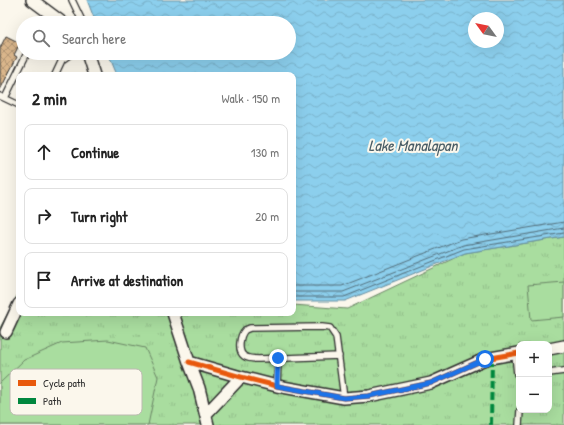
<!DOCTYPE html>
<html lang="en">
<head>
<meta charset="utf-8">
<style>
  body { margin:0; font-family:"Patrick Hand",sans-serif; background:#f6f6f6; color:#222 }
  .controls { position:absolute; right:12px; bottom:12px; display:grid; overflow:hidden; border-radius:8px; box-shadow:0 4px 16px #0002 }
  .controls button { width:36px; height:36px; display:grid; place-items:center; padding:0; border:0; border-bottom:1px solid #e0e0e0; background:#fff; color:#222; font:20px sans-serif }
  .compass { position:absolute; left:468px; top:12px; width:36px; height:36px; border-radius:50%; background:#fff; box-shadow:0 4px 16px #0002; rotate:303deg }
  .stop { position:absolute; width:12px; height:12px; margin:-9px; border:3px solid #1a73e8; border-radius:50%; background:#fff }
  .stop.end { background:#1a73e8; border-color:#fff; box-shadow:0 1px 4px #0008 }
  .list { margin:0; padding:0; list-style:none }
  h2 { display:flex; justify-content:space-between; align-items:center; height:52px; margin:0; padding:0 16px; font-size:17px }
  h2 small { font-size:13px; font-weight:400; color:#767676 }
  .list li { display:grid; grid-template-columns:26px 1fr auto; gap:12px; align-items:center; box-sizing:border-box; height:56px; margin:0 8px 8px; padding:0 8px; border:1px solid #e0e0e0; border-radius:8px }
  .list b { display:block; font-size:15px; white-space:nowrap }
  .list em { font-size:13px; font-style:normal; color:#767676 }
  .icon { flex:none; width:22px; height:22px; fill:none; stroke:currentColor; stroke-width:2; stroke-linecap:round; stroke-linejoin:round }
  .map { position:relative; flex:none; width:564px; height:425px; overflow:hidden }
  .search { position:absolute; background:#fff; box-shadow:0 4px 16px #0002; left:16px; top:16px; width:280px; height:44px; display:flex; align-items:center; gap:10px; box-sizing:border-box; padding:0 14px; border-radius:22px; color:#767676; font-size:15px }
  .panel { position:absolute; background:#fff; box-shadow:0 4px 16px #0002; left:16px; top:72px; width:280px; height:244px; border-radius:8px }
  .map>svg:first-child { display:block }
  .park { fill:url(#park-tufts); stroke:#6a8465; fill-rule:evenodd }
  .pitch { fill:#a9dd9f; stroke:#6a8465 }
  .water { fill:url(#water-waves); stroke:#658d9f; fill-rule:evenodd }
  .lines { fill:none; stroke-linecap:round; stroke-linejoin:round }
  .shore { stroke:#526d79; stroke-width:1 }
  .building { fill:url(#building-cross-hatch); stroke:#2b2b2b }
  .service-casing { stroke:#2b2b2b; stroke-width:8 }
  .minor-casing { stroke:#2b2b2b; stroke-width:14 }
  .service { stroke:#fbf7ec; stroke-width:5.5 }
  .minor { stroke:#fbf7ec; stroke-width:11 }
  .quiet { stroke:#00873e; stroke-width:4; stroke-dasharray:8 4; stroke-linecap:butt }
  .cycleway-casing { stroke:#fbf7ec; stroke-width:8 }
  .cycleway { stroke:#e8590c; stroke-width:5 }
  .route { stroke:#1a73e8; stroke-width:5 }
  .labels { text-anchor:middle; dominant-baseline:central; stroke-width:4; stroke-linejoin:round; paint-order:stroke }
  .water-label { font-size:16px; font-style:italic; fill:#485c65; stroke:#fbf7ec }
  .key { fill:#fbf7ec; stroke:#bdbab2; stroke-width:1 }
  .key-label { font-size:11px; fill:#2b2b2b }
</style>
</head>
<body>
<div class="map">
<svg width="564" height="425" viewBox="0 0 564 425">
  <defs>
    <pattern id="park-tufts" width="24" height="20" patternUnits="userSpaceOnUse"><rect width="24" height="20" fill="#a9dd9f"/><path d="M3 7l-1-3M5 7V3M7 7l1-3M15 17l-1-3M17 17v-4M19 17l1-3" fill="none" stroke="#92be89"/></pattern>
    <pattern id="water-waves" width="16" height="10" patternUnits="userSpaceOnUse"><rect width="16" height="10" fill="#8ccfed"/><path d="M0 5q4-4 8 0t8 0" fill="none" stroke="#79b2cb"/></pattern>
    <pattern id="building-cross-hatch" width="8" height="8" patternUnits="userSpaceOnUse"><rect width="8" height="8" fill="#dab68b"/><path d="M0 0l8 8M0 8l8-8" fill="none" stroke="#b19472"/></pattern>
  </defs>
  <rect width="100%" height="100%" fill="#fbf7ec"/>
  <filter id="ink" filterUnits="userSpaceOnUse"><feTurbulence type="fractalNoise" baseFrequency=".025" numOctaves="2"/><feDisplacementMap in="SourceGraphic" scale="8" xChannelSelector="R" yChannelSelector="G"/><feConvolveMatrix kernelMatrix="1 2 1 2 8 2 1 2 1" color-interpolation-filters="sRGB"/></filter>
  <g filter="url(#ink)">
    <path class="park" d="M 564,237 L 564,425 L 0,425 L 0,328 L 19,292 L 19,313 L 293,313 L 293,305 L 347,309 L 465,253 ZM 519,344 L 549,344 L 549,410 L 519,410 Z"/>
    <path class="pitch" d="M 564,282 L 564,317 L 531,320 L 528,285 Z
      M 108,340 L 145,348 L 158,377 L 148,425 L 0,425 L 0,383 L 24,360 L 62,343 Z"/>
    <path class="water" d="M 87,0 L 564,0 L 564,237 L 465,253 L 345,301 L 293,301 L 293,75 L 117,75 L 108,53 L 289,53 L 289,23 L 96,23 ZM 474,18 L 498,18 L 498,42 L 474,42 Z"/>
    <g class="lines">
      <path class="shore" d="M 293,286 L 342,286 L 461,239 L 564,222
        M 293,292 L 343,292 L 463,245 L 564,228
        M 293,297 L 344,297 L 464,249 L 564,233"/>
    </g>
    <path class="building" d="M 6,36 L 20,43 L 14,55 L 17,57 L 0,90 L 0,48 Z"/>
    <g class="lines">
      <g class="service-casing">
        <path id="service" d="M 72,0 L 83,23
          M 55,75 L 62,60 L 72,53
          M 0,96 L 19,105
          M 5,98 L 27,53
          M 515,354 L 517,374 L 519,375
          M 339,356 L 259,359 C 255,359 248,359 244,356 C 237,351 240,335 245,330 L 250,328 L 322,327 L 330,328 L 336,337 L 344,398
          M 549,373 L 564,371
          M 277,386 L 278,359
          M 519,425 L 520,410"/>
      </g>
      <g class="minor-casing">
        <path id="minor" d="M 32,0 L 63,23
          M 87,53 L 94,75
          M 173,313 L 189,362 L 199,388 L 208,425
          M 6,332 L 19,304
          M 549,349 L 564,346
          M 189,362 L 241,377 L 277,386 L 344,398 L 369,396 L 431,383 L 485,359 L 519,353
          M 206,414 L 241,377"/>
      </g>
      <use href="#service" class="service"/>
      <use href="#minor" class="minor"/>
      <path class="quiet" d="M 491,425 L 492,358"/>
      <g class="cycleway-casing">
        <path id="cycleway" d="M 189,362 L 241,377 L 277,386 L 344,398 L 369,396 L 431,383 L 485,359 L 519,353"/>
      </g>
      <use href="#cycleway" class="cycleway"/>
    </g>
  </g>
  <g class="lines" filter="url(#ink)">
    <path class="route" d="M 278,358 L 277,386 L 344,398 L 369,396 L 431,383 L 485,359"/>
  </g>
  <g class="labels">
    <g class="water-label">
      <text x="413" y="145">Lake Manalapan</text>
    </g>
  </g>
  <rect x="10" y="369" width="132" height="46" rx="6" class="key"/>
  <rect x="18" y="380" width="18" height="6" fill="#e8590c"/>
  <rect x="18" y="398" width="18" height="6" fill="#00873e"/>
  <g class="key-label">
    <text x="43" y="387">Cycle path</text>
    <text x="43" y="405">Path</text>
  </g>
</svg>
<div class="controls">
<button>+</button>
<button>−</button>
</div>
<svg class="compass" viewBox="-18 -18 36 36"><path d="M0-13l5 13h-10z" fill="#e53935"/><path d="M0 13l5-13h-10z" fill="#767676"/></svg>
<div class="stop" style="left:485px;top:359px"></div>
<div class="stop end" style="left:278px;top:358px"></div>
<div class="search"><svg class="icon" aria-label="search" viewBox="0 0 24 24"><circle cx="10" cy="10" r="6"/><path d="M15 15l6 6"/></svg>Search here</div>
<section class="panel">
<h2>2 min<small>Walk · 150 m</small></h2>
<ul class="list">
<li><svg class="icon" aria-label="ahead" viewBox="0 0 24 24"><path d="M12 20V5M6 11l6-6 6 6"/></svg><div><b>Continue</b></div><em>130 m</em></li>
<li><svg class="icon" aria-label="right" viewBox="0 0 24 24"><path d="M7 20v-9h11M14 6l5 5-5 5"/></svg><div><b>Turn right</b></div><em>20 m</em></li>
<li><svg class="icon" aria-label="arrive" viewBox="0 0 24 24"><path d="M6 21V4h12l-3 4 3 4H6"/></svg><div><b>Arrive at destination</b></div></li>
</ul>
</section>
</div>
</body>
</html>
